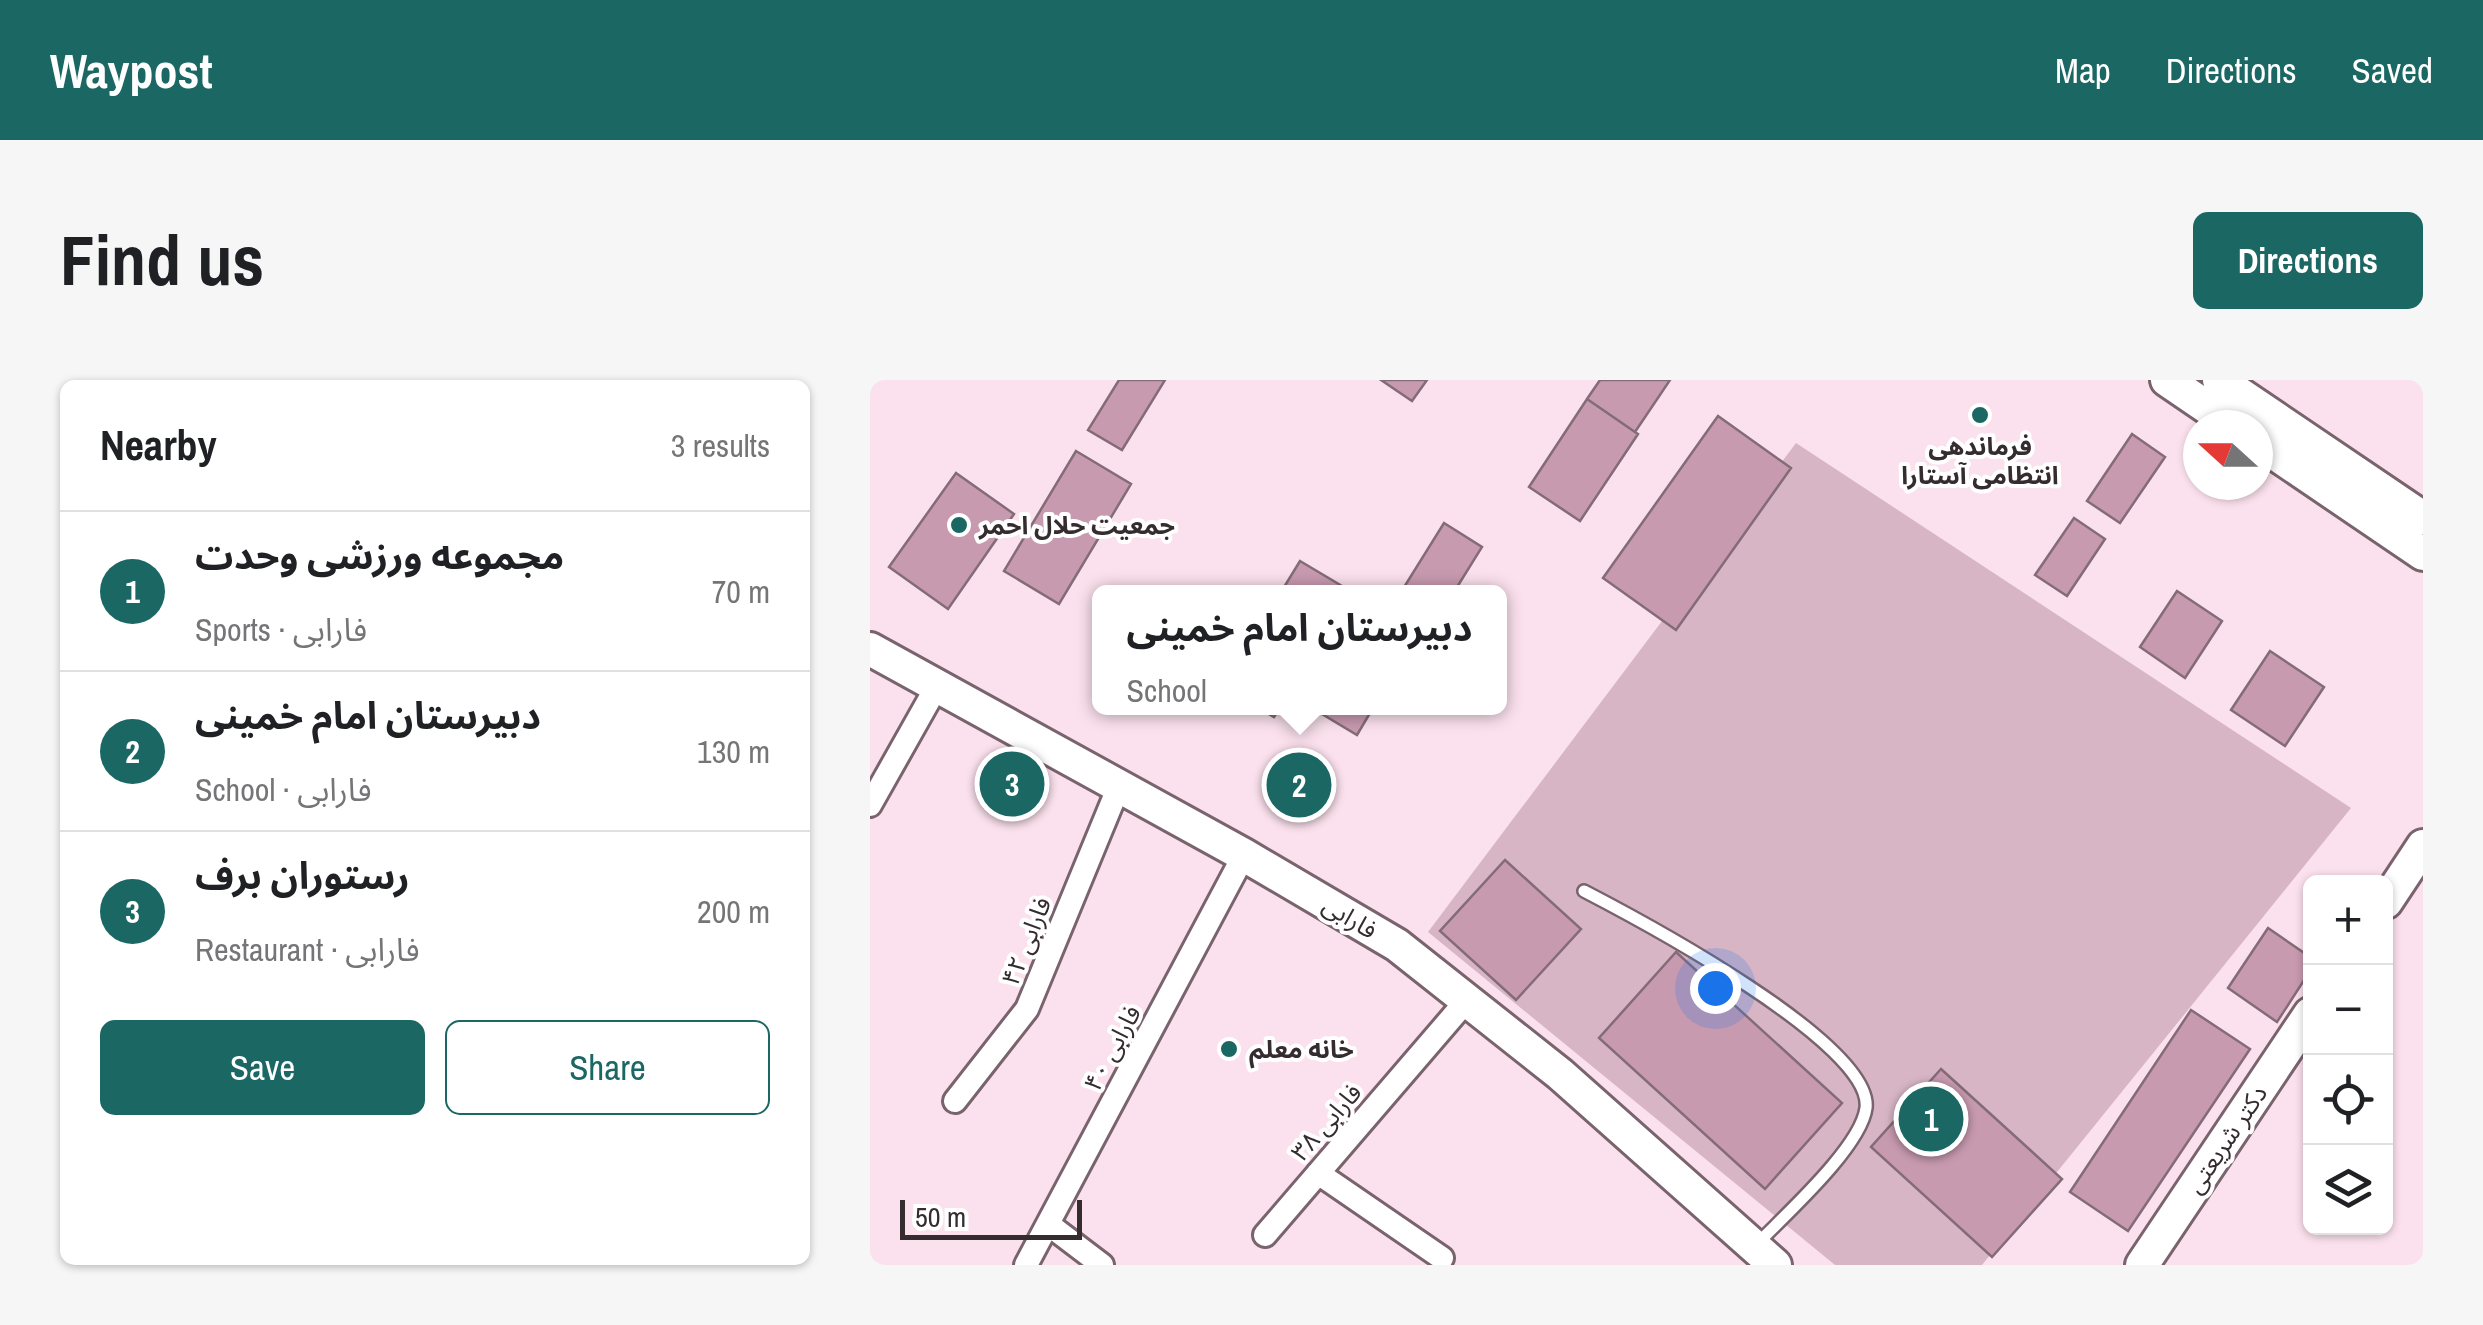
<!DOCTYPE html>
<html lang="en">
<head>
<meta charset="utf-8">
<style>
  body { margin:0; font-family:"Archivo Narrow","Noto Sans Arabic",sans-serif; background:#f6f6f6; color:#202124 }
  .controls { position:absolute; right:30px; bottom:30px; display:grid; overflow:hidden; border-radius:15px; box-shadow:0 2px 8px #0004 }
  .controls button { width:90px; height:90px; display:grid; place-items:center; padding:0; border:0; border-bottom:2px solid #e0e0e0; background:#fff; color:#202124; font:50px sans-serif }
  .compass { position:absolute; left:1313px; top:30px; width:90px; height:90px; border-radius:50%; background:#fff; box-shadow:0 2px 8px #0004; rotate:291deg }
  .scale { position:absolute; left:30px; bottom:25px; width:182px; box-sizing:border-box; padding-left:10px; border:5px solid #352c30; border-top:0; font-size:28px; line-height:35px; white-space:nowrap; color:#352c30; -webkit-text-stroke:8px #fff; paint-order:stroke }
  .you { position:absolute; left:845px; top:608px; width:35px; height:35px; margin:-25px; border:8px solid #fff; border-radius:50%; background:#1a73e8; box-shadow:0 0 0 15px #1a73e833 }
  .badge { display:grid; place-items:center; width:65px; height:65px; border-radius:50%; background:#1a6763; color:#fff; font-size:32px; font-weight:700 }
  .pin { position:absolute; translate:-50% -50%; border:5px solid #fff; box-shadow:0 2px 10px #0006 }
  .popup { position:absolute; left:222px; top:205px; width:415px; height:130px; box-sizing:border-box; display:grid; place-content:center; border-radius:15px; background:#fff; filter:drop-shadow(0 2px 8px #0005); font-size:32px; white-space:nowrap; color:#757577 }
  .popup b { font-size:38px; color:#202124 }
  .popup::after { content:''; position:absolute; left:50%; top:100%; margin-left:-20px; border:20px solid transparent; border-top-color:#fff }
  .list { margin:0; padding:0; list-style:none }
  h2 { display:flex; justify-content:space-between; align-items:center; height:130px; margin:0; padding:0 40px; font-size:42px }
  h2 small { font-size:32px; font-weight:400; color:#757577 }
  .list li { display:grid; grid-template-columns:65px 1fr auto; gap:30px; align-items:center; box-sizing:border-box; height:160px; padding:0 40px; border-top:2px solid #e0e0e0 }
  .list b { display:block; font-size:38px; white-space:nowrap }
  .list p { margin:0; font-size:32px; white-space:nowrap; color:#757577 }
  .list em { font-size:32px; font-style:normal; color:#757577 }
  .actions { display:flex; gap:20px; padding:30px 40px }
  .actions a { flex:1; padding:22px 0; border:2px solid #1a6763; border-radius:15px; text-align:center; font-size:35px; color:#1a6763 }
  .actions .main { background:#1a6763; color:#fff }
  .icon { flex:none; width:55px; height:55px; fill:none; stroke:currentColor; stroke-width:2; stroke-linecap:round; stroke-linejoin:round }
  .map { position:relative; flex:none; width:1553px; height:885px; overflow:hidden; border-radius:15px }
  header { display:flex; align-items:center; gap:60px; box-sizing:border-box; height:140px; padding:0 50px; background:#1a6763; color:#fff }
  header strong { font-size:48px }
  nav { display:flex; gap:55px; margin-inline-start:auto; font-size:35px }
  .intro { display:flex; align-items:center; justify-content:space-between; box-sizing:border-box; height:240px; padding:0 60px }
  h1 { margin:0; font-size:70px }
  .button { padding:25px 45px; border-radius:15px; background:#1a6763; color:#fff; font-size:35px; font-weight:700 }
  main { display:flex; gap:60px; padding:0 60px }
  aside { flex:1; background:#fff; border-radius:15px; box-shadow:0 2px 8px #0004 }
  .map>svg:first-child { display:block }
  .green { fill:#d7b5c5 }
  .building { fill:#c89ab0; stroke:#836c77; stroke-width:2.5 }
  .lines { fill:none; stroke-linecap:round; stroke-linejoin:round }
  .lane-casing { stroke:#79636d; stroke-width:16 }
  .street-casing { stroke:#79636d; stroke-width:28 }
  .secondary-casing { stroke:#79636d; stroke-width:38 }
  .lane { stroke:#fff; stroke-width:11 }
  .street { stroke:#fff; stroke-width:22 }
  .secondary { stroke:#fff; stroke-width:32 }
  .poi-dot { fill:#1a6763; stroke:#fff; stroke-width:4 }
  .labels { text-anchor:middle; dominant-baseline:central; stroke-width:8; stroke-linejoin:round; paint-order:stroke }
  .poi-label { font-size:25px; font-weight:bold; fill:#352c30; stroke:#fff; text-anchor:start }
  .street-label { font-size:25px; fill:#352c30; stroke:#fff }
</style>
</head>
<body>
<header>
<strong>Waypost</strong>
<nav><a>Map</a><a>Directions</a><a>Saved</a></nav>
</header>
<div class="intro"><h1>Find us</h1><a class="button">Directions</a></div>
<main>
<aside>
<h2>Nearby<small>3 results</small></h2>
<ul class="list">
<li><span class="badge">1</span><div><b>مجموعه ورزشی وحدت</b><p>Sports · فارابی</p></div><em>70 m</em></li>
<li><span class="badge">2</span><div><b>دبیرستان امام خمینی</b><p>School · فارابی</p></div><em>130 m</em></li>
<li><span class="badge">3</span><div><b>رستوران برف</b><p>Restaurant · فارابی</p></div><em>200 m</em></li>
</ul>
<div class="actions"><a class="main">Save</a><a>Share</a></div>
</aside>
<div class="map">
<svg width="1553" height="885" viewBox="0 0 1553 885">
  <rect width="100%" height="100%" fill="#fbe1ed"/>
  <path class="green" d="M 926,63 L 1481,428 L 1112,885 L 965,885 L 558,552 Z"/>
  <path class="building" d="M 249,0 L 295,0 L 252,70 L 218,50 Z
    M 511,0 L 557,0 L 542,21 Z
    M 730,0 L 800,0 L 765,52 L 717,19 Z
    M 717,19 L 768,54 L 710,141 L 659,107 Z
    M 848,36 L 921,88 L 806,250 L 733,198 Z
    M 1262,54 L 1295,77 L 1250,143 L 1217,121 Z
    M 206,71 L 261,104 L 189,224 L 134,191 Z
    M 86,93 L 144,134 L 78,229 L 19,187 Z
    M 1204,138 L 1235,159 L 1197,216 L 1165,195 Z
    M 574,143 L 612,167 L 584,212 L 531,212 Z
    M 430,181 L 477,209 L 474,212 L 411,212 Z
    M 1307,211 L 1352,241 L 1315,298 L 1270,267 Z
    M 1400,271 L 1454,307 L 1415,366 L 1361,330 Z
    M 388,328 L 410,328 L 404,337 Z
    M 442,328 L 503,328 L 487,355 Z
    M 635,480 L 711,549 L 646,620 L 570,551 Z
    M 1398,548 L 1440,577 L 1440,591 L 1407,642 L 1358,608 Z
    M 806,572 L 972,723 L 895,809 L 729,658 Z
    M 1321,630 L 1380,669 L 1258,851 L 1200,812 Z
    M 1071,689 L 1192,799 L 1122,877 L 1001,767 Z"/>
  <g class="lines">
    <g class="lane-casing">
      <path id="lane" d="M 714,511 C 768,539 1004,664 996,728 C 991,767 915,835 887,864"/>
    </g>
    <g class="street-casing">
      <path id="street" d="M 0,425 L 67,306
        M 85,721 L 157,629 L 249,406
        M 448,793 L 572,878
        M 178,844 L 232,885
        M 395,855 L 597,620
        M 156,885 L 374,475"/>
    </g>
    <g class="secondary-casing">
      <path id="secondary" d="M 1297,0 L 1363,45
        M 1349,0 L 1553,138
        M 1388,62 L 1553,174
        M 0,269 L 374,475 L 527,565 L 690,694 L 905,885
        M 1516,522 L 1553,466
        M 1272,885 L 1440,634"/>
    </g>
    <use href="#lane" class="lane"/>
    <use href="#street" class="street"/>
    <use href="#secondary" class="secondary"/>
  </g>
  <g class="poi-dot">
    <circle cx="1110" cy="35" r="10"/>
    <circle cx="89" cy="145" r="10"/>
    <circle cx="359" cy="669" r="10"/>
  </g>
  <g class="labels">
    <g class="poi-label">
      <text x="1110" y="66" text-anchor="middle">فرماندهی<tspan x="1110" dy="29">انتظامی آستارا</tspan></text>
      <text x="109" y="145">جمعیت حلال احمر</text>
      <text x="379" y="669">خانه معلم</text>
    </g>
    <g class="street-label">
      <text transform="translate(480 537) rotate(31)">فارابی</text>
      <text transform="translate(156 561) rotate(-68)">فارابی ۴۲</text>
      <text transform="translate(242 668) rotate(-62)">فارابی ۴۰</text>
      <text transform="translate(456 742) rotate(-49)">فارابی ۳۸</text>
      <text transform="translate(1356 759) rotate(-56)">دکتر شریعتی</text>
    </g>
  </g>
</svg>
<div class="controls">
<button>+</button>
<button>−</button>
<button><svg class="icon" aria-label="locate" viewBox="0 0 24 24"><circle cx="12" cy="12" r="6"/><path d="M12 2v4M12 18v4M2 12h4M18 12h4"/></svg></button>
<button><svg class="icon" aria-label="layers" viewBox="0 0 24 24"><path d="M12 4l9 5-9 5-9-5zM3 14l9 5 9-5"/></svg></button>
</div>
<svg class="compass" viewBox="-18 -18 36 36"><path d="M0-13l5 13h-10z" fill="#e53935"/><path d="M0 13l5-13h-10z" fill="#757577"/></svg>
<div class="scale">50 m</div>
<div class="you"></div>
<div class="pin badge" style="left:1061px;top:739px">1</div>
<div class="pin badge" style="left:429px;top:405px">2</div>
<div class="popup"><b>دبیرستان امام خمینی</b>School</div>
<div class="pin badge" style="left:142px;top:404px">3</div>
</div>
</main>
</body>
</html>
